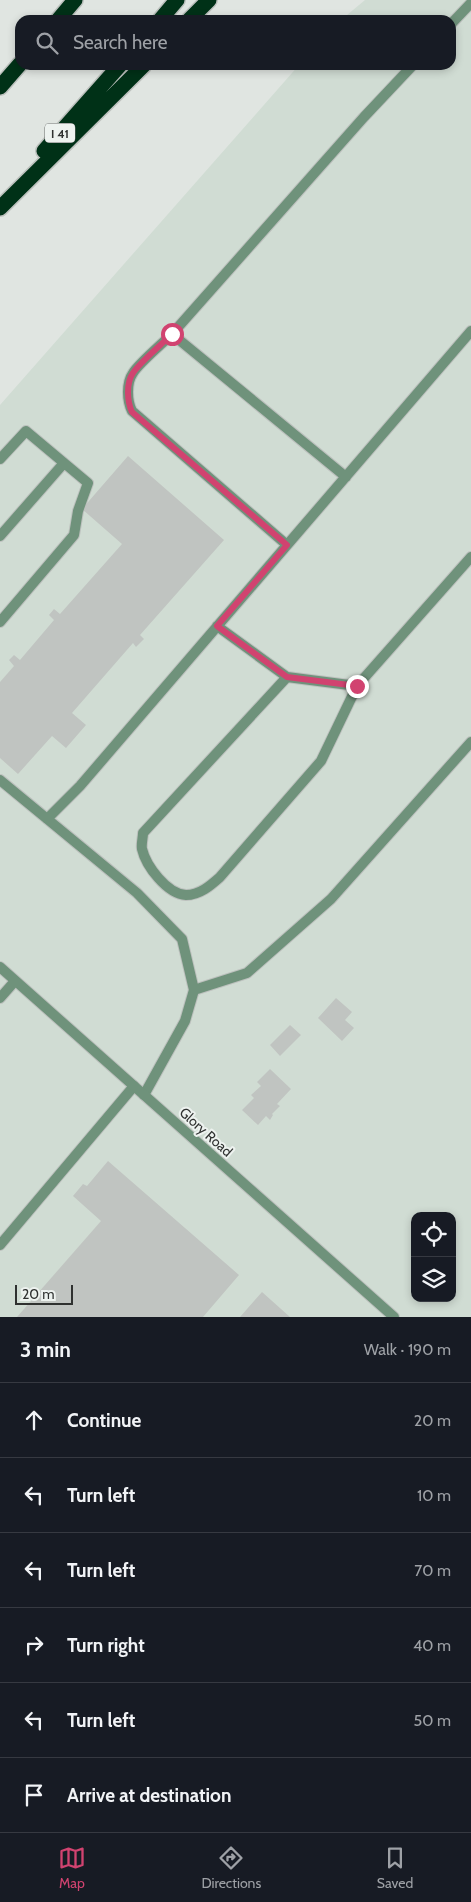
<!DOCTYPE html>
<html lang="en">
<head>
<meta charset="utf-8">
<style>
  body { margin:0; font-family:Cabin,sans-serif; background:#242831; color:#f1f3f6 }
  .controls { position:absolute; right:15px; bottom:15px; display:grid; overflow:hidden; border-radius:10px; box-shadow:0 2px 8px #0003 }
  .controls button { width:45px; height:45px; display:grid; place-items:center; padding:0; border:0; border-bottom:1px solid #363941; background:#171b24; color:#f1f3f6; font:25px sans-serif }
  .scale { position:absolute; left:15px; bottom:12px; width:58px; box-sizing:border-box; padding-left:5px; border:2px solid #2f3130; border-top:0; font-size:14px; line-height:18px; white-space:nowrap; color:#2f3130; -webkit-text-stroke:4px #edf2ef; paint-order:stroke }
  .stop { position:absolute; width:15px; height:15px; margin:-11px; border:4px solid #d14370; border-radius:50%; background:#fff }
  .stop.end { background:#d14370; border-color:#fff; box-shadow:0 1px 5px #0008 }
  .list { margin:0; padding:0; list-style:none }
  h2 { display:flex; justify-content:space-between; align-items:center; height:65px; margin:0; padding:0 20px; font-size:21px }
  h2 small { font-size:16px; font-weight:400; color:#9ea1a6 }
  .list li { display:grid; grid-template-columns:32px 1fr auto; gap:15px; align-items:center; box-sizing:border-box; height:75px; padding:0 20px; border-top:1px solid #363941 }
  .list b { display:block; font-size:19px; white-space:nowrap }
  .list em { font-size:16px; font-style:normal; color:#9ea1a6 }
  .icon { flex:none; width:28px; height:28px; fill:none; stroke:currentColor; stroke-width:2; stroke-linecap:round; stroke-linejoin:round }
  .map { position:relative; flex:none; width:471px; height:1317px; overflow:hidden }
  .search { position:absolute; background:#171b24; box-shadow:0 2px 8px #0003; left:15px; right:15px; top:15px; height:55px; display:flex; align-items:center; gap:12px; box-sizing:border-box; padding:0 18px; border-radius:15px; color:#9ea1a6; font-size:19px }
  .sheet { height:515px; background:#171b24 }
  nav { display:flex; justify-content:space-around; align-items:center; box-sizing:border-box; height:70px; border-top:1px solid #363941; background:#171b24; font-size:14px; color:#9ea1a6 }
  nav a { display:grid; justify-items:center; gap:2px }
  nav .on { color:#d14370 }
  .map>svg:first-child { display:block }
  .built { fill:#d0dcd3; fill-rule:evenodd }
  .building { fill:#c0c4c1 }
  .lines { fill:none; stroke-linecap:round; stroke-linejoin:round }
  .lane-casing { stroke:#bdc1be; stroke-width:12 }
  .street-casing { stroke:#bdc1be; stroke-width:12 }
  .highway-casing { stroke:#bdc1be; stroke-width:18 }
  .lane { stroke:#6f927b; stroke-width:10 }
  .street { stroke:#6f927b; stroke-width:10 }
  .highway { stroke:#003117; stroke-width:15 }
  .route { stroke:#d14370; stroke-width:6 }
  .labels { text-anchor:middle; dominant-baseline:central; stroke-width:4; stroke-linejoin:round; paint-order:stroke }
  .shield { fill:#edf2ef; stroke:#686b69; stroke-width:1 }
  .shield-label { font-size:12px; font-weight:bold; fill:#2f3130 }
  .street-label { font-size:14px; fill:#2f3130; stroke:#edf2ef }
</style>
</head>
<body>
<div class="map">
<svg width="471" height="1317" viewBox="0 0 471 1317">
  <rect width="100%" height="100%" fill="#e0e5e1"/>
  <path class="built" d="M 365,0 L 471,0 L 471,1317 L 0,1317 L 0,405 L 299,65 L 451,65 L 451,20 L 341,20 ZM 415,1216 L 452,1216 L 452,1298 L 415,1298 Z"/>
  <path class="building" d="M 128,456 L 224,540 L 140,635 L 144,639 L 136,647 L 133,643 L 72,713 L 86,725 L 66,748 L 52,736 L 18,774 L 0,758 L 0,682 L 14,666 L 9,660 L 14,655 L 20,660 L 54,620 L 49,615 L 54,609 L 60,614 L 122,544 L 82,509 Z
    M 336,998 L 352,1012 L 345,1020 L 354,1028 L 342,1041 L 318,1018 Z
    M 290,1025 L 301,1035 L 280,1056 L 270,1045 Z
    M 270,1069 L 291,1089 L 277,1104 L 280,1106 L 272,1114 L 273,1115 L 270,1120 L 266,1116 L 258,1125 L 242,1110 L 254,1098 L 251,1095 L 261,1086 L 257,1082 Z
    M 108,1161 L 239,1275 L 203,1317 L 17,1317 L 101,1221 L 73,1196 L 83,1184 L 87,1186 Z
    M 262,1292 L 290,1317 L 240,1317 Z"/>
  <g class="lines">
    <g class="lane-casing">
      <path id="lane" d="M 451,24 L 471,3
        M 172,334 C 162,344 139,363 133,373 C 126,383 127,401 132,411 L 287,545
        M 0,459 L 26,431 L 88,483 L 78,511 L 74,535 L 0,622
        M 346,477 L 172,334 L 364,117 L 413,65
        M 0,536 L 64,463
        M 217,626 L 287,677 L 143,833 C 143,838 141,844 142,849 C 146,866 167,894 186,895 C 200,895 211,885 220,877 L 321,761 L 357,686 L 471,557
        M 287,677 L 357,686
        M 0,780 L 137,893 L 182,939 L 194,990 L 185,1021 L 144,1095
        M 47,819 L 80,786 L 471,331
        M 194,990 L 247,973 L 331,899 L 471,742
        M 0,1245 L 134,1086"/>
    </g>
    <g class="street-casing">
      <path id="street" d="M 0,967 L 394,1317
        M 0,998 L 15,981"/>
    </g>
    <g class="highway-casing">
      <path id="highway" d="M 58,20 L 75,0
        M 160,20 L 177,0
        M 189,20 L 209,0
        M 0,87 L 20,64
        M 44,151 L 120,65
        M 0,208 L 144,65"/>
    </g>
    <use href="#lane" class="lane"/>
    <use href="#street" class="street"/>
    <use href="#highway" class="highway"/>
  </g>
  <g class="lines">
    <path class="route" d="M 172,334 C 162,344 139,363 133,373 C 126,383 127,401 132,412 L 287,545 L 217,626 L 287,677 L 357,686"/>
  </g>
  <g class="labels">
    <rect class="shield" x="45" y="123.5" width="30" height="19" rx="4"/>
    <g class="shield-label">
      <text x="60" y="133">I 41</text>
    </g>
    <g class="street-label">
      <text transform="translate(206 1132) rotate(42)">Glory Road</text>
    </g>
  </g>
</svg>
<div class="controls">
<button><svg class="icon" aria-label="locate" viewBox="0 0 24 24"><circle cx="12" cy="12" r="6"/><path d="M12 2v4M12 18v4M2 12h4M18 12h4"/></svg></button>
<button><svg class="icon" aria-label="layers" viewBox="0 0 24 24"><path d="M12 4l9 5-9 5-9-5zM3 14l9 5 9-5"/></svg></button>
</div>
<div class="scale">20 m</div>
<div class="stop" style="left:172px;top:334px"></div>
<div class="stop end" style="left:357px;top:686px"></div>
<div class="search"><svg class="icon" aria-label="search" viewBox="0 0 24 24"><circle cx="10" cy="10" r="6"/><path d="M15 15l6 6"/></svg>Search here</div>
</div>
<section class="sheet">
<h2>3 min<small>Walk · 190 m</small></h2>
<ul class="list">
<li><svg class="icon" aria-label="ahead" viewBox="0 0 24 24"><path d="M12 20V5M6 11l6-6 6 6"/></svg><div><b>Continue</b></div><em>20 m</em></li>
<li><svg class="icon" aria-label="left" viewBox="0 0 24 24"><path d="M17 20v-9H6M10 6l-5 5 5 5"/></svg><div><b>Turn left</b></div><em>10 m</em></li>
<li><svg class="icon" aria-label="left" viewBox="0 0 24 24"><path d="M17 20v-9H6M10 6l-5 5 5 5"/></svg><div><b>Turn left</b></div><em>70 m</em></li>
<li><svg class="icon" aria-label="right" viewBox="0 0 24 24"><path d="M7 20v-9h11M14 6l5 5-5 5"/></svg><div><b>Turn right</b></div><em>40 m</em></li>
<li><svg class="icon" aria-label="left" viewBox="0 0 24 24"><path d="M17 20v-9H6M10 6l-5 5 5 5"/></svg><div><b>Turn left</b></div><em>50 m</em></li>
<li><svg class="icon" aria-label="arrive" viewBox="0 0 24 24"><path d="M6 21V4h12l-3 4 3 4H6"/></svg><div><b>Arrive at destination</b></div></li>
</ul>
</section>
<nav>
<a class="on"><svg class="icon" aria-label="map" viewBox="0 0 24 24"><path d="M3 6l6-2 6 2 6-2v14l-6 2-6-2-6 2zM9 4v14M15 6v14"/></svg>Map</a>
<a><svg class="icon" aria-label="directions" viewBox="0 0 24 24"><path d="M12 3l9 9-9 9-9-9zM9 14v-3h6M13 9l2 2-2 2"/></svg>Directions</a>
<a><svg class="icon" aria-label="saved" viewBox="0 0 24 24"><path d="M7 4h10v16l-5-4-5 4z"/></svg>Saved</a>
</nav>
</body>
</html>
